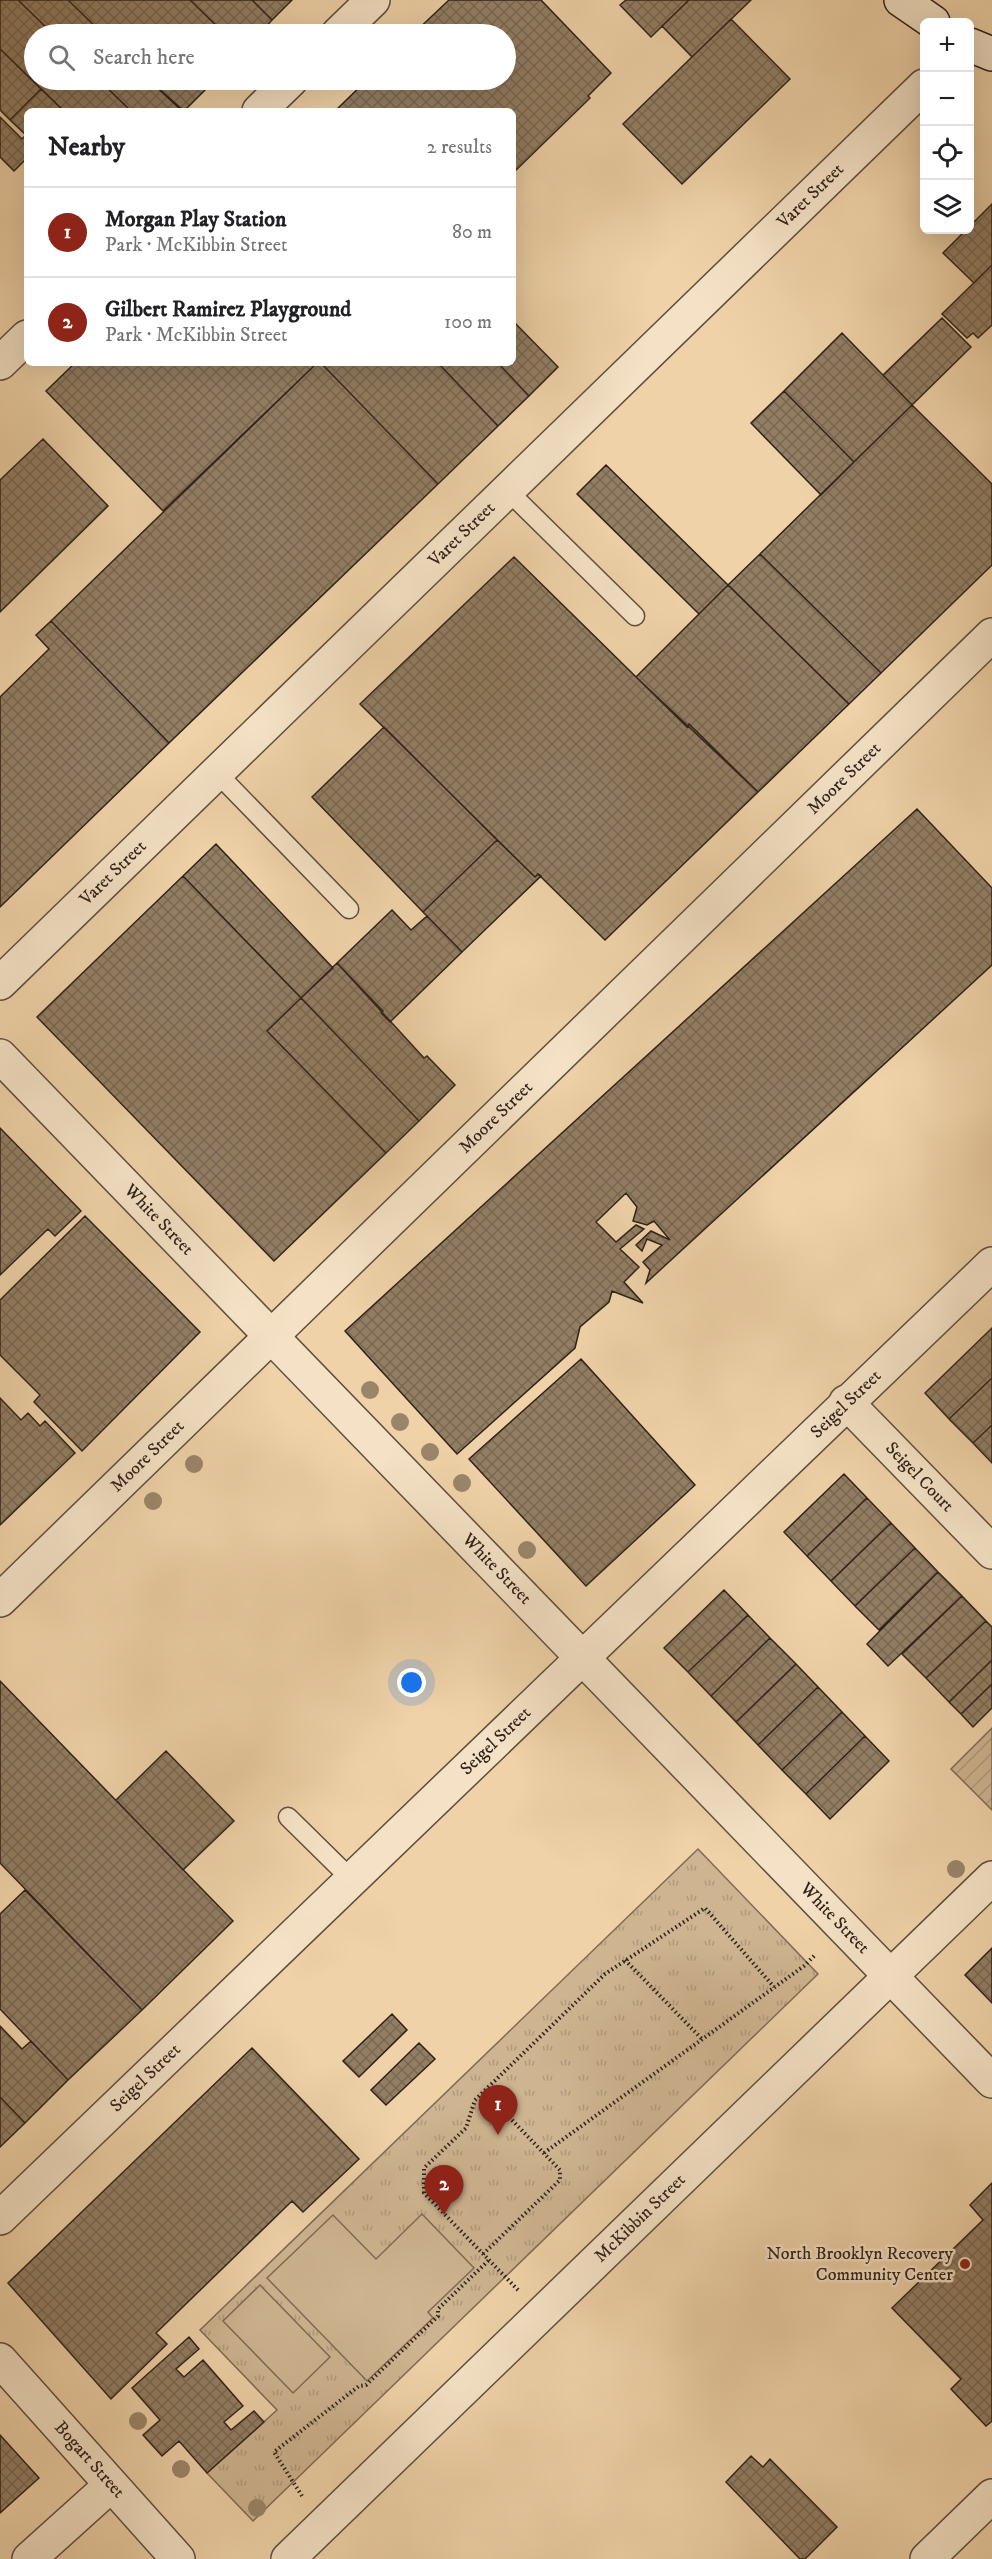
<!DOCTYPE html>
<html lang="en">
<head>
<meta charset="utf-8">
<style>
  body { margin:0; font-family:"IM FELL DW Pica",serif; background:#f6f6f6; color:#202124 }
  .controls { position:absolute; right:18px; top:18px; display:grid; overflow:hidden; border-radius:9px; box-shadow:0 6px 24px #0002 }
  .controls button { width:54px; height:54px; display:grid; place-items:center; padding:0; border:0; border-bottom:2px solid #e0e0e0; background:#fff; color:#202124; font:30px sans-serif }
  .you { position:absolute; left:412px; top:1683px; width:21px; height:21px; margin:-15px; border:4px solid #fff; border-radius:50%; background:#1a73e8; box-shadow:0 0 0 9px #1a73e833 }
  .badge { display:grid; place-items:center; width:39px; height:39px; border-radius:50%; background:#8f2418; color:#fff; font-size:20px; font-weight:700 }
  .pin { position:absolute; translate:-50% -50px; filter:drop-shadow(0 2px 3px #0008) }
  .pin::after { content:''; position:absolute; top:32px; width:21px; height:18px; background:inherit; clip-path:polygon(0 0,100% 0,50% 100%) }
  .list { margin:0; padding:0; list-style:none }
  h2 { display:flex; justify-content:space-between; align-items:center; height:78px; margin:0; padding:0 24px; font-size:26px }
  h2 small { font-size:20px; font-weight:400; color:#757577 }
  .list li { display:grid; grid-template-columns:39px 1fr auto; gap:18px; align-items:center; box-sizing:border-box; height:90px; padding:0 24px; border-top:2px solid #e0e0e0 }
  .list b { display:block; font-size:22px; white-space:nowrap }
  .list p { margin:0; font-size:20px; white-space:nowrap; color:#757577 }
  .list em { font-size:20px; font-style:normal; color:#757577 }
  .icon { flex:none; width:33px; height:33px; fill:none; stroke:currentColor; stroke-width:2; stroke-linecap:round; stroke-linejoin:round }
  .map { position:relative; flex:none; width:992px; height:2559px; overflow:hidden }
  .search { position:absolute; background:#fff; box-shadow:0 6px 24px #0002; left:24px; top:24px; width:492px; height:66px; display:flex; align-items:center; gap:15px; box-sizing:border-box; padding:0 21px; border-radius:33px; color:#757577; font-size:22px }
  .panel { position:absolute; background:#fff; box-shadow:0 6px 24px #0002; left:24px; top:108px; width:492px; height:258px; border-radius:9px }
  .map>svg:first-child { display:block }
  .park { fill:url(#park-tufts); stroke:#7e6b56; stroke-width:1.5 }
  .garden { fill:url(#garden-furrows); stroke:#7e6b56; stroke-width:1.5 }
  .pitch { fill:#ceb490; stroke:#7e6b56; stroke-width:1.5 }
  .building { fill:url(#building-cross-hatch); stroke:#2f221b; stroke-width:1.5 }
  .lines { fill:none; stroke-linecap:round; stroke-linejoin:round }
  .service-casing { stroke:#5f4e3e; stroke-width:21 }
  .minor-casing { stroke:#5f4e3e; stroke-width:36 }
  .secondary-casing { stroke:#2f221b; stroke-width:36 }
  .path { stroke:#2f221b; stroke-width:4; stroke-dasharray:1.5 3; stroke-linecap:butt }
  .service { stroke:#f5e2c6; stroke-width:18 }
  .minor { stroke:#f5e2c6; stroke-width:33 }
  .secondary { stroke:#f5e2c6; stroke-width:33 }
  .tree { fill:#9b856a }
  .poi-dot { fill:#8f2418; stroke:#f5e2c6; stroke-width:2 }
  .labels { text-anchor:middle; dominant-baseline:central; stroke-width:5; stroke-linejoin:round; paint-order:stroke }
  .street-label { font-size:18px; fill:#2f221b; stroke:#f5e2c6 }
  .poi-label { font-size:18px; fill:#2f221b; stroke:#f5e2c6; text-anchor:end }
</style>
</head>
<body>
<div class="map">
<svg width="992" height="2559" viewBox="0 0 992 2559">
  <defs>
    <pattern id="park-tufts" width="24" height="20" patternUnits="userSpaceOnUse" patternTransform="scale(1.5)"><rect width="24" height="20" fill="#ceb490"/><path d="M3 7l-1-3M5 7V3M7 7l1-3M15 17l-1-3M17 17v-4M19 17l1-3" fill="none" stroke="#b19a7c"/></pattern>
    <pattern id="garden-furrows" width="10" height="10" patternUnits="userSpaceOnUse" patternTransform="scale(1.5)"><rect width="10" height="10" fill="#ceb490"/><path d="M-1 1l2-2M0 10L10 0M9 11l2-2" fill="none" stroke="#b19a7c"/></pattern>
    <pattern id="building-cross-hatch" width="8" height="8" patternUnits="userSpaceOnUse" patternTransform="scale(1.5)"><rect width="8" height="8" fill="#937e64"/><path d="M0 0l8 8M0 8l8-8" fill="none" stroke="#786752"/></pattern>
  </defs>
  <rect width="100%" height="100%" fill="#efd2a8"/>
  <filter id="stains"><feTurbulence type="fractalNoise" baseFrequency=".00333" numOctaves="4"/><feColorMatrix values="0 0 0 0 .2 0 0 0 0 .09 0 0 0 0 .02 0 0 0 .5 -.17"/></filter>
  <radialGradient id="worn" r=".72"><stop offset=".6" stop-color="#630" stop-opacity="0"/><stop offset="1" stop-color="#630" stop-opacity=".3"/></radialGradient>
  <path class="park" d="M 698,1849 L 818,1974 L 253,2521 L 207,2473 L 277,2410 L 200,2330 Z"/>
  <path class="garden" d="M 992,1728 L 992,1810 L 951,1769 Z"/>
  <path class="pitch" d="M 422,2214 L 474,2268 L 428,2312 L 433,2318 L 367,2381 L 267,2278 L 333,2215 L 376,2259 Z
    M 260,2285 L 330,2357 L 293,2393 L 223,2321 Z"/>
  <path class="building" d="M 0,0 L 18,0 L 53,34 L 34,34 L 34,80 L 99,80 L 131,111 L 64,111 L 0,49 Z
    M 18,0 L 68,0 L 103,34 L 53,34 Z
    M 68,0 L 190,0 L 225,34 L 103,34 Z
    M 190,0 L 252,0 L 272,20 L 259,34 L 225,34 Z
    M 252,0 L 292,0 L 272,20 Z
    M 449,0 L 541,0 L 611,73 L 588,96 L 590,98 L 513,173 L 513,111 L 335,111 L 367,80 L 506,80 L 506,34 L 413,34 Z
    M 626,0 L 689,0 L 651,37 L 620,5 Z
    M 689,0 L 751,0 L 692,57 L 662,26 Z
    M 731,19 L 790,79 L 682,184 L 623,124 Z
    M 0,49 L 41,89 L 10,120 L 0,110 Z
    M 99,80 L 149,80 L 181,110 L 131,111 Z
    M 149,80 L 215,80 L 184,111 Z
    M 41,89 L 64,111 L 27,111 L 27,136 L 10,120 Z
    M 0,117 L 22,139 L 24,137 L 27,139 L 27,158 L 14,171 L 0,157 Z
    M 992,204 L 992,265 L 974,283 L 943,253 Z
    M 992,265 L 992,325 L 978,338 L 973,333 L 967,338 L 942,314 Z
    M 942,318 L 971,347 L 912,405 L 883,375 Z
    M 513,321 L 558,367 L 529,396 L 498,363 L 513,363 Z
    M 842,333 L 912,405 L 854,462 L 784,391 Z
    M 75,363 L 317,363 L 163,511 L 46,391 Z
    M 317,363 L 321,363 L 438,484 L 169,743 L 51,621 Z
    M 321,363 L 438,363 L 498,426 L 438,484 Z
    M 438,363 L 498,363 L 529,396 L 498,426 Z
    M 784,391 L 854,462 L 821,495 L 751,423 Z
    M 912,405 L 992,484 L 992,565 L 881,673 L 760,554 Z
    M 43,439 L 108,506 L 0,612 L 0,480 Z
    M 606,465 L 728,585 L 699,614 L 577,494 Z
    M 760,554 L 881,673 L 849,704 L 728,585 Z
    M 514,557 L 687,727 L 689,724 L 758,792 L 605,940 L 538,874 L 535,877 L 360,704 Z
    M 728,585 L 849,704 L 758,792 L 636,677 Z
    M 51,621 L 169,743 L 0,907 L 0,697 L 49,649 L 36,635 Z
    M 384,727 L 497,840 L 423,912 L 312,797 Z
    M 917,809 L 992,888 L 992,965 L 646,1283 L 650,1270 L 643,1262 L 662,1245 L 647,1239 L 642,1251 L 636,1245 L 651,1231 L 670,1240 L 654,1221 L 647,1225 L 633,1221 L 637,1207 L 626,1193 L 596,1222 L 616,1242 L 636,1225 L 644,1229 L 620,1249 L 639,1267 L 624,1282 L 643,1303 L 612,1291 L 609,1302 L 580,1327 L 575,1348 L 457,1454 L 345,1331 Z
    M 497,840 L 535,877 L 538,874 L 541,876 L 462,952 L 423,912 Z
    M 216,844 L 333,968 L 301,998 L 183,876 Z
    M 183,876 L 301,998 L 267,1031 L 386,1153 L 274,1261 L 37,1017 Z
    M 392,910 L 411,930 L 427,916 L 462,952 L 390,1022 L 381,1013 L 383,1011 L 337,963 Z
    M 337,963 L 424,1058 L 427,1056 L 455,1085 L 419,1121 L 301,998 Z
    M 301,998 L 419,1121 L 386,1153 L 267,1031 Z
    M 0,1128 L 81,1211 L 55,1236 L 48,1229 L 0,1275 Z
    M 85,1216 L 200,1332 L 82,1451 L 34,1402 L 40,1395 L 0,1355 L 0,1300 Z
    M 992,1328 L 992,1378 L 949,1419 L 925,1393 Z
    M 581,1359 L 695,1485 L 586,1586 L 469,1459 Z
    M 992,1378 L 992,1425 L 973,1443 L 949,1419 Z
    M 0,1398 L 21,1420 L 28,1413 L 40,1426 L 45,1421 L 75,1453 L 0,1525 Z
    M 992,1425 L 992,1463 L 973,1443 Z
    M 844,1474 L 867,1498 L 807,1556 L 784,1532 Z
    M 867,1498 L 891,1523 L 831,1581 L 807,1556 Z
    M 891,1523 L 915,1548 L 855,1606 L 831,1581 Z
    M 915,1548 L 938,1572 L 879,1630 L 855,1606 Z
    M 938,1572 L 962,1596 L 888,1666 L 867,1644 Z
    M 724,1590 L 748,1615 L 688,1672 L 664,1648 Z
    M 962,1596 L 986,1621 L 926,1678 L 902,1654 Z
    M 748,1615 L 770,1638 L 711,1696 L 688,1672 Z
    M 986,1621 L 992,1627 L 992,1660 L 949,1702 L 926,1678 Z
    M 770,1638 L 796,1664 L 736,1722 L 711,1696 Z
    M 992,1660 L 992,1684 L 961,1714 L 949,1702 Z
    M 796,1664 L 818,1687 L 758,1745 L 736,1722 Z
    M 0,1681 L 233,1921 L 142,2010 L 0,1863 Z
    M 992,1684 L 992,1708 L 973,1727 L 961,1714 Z
    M 818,1687 L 842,1712 L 782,1770 L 758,1745 Z
    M 842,1712 L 865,1736 L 806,1794 L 782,1770 Z
    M 865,1736 L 889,1761 L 830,1819 L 806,1794 Z
    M 166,1751 L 234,1821 L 183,1870 L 116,1800 Z
    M 25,1890 L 142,2010 L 68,2080 L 0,2009 L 0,1914 Z
    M 992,1948 L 992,2003 L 965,1975 Z
    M 392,2014 L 407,2030 L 359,2077 L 343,2061 Z
    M 0,2026 L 22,2049 L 31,2041 L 68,2080 L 25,2123 L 0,2097 Z
    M 419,2043 L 435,2059 L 386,2105 L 371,2090 Z
    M 252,2048 L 359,2159 L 303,2212 L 292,2201 L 156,2333 L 167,2344 L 111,2399 L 8,2283 Z
    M 0,2097 L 25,2123 L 0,2147 Z
    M 992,2183 L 992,2421 L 986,2426 L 951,2389 L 961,2379 L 892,2308 L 983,2220 L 970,2205 Z
    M 189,2337 L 199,2349 L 176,2369 L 184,2377 L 203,2360 L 243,2406 L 224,2422 L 231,2430 L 254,2411 L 264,2422 L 207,2473 L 179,2441 L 162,2456 L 143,2435 L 160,2420 L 132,2388 Z
    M 0,2435 L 39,2478 L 0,2513 Z
    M 751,2456 L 763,2467 L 770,2459 L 837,2527 L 805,2559 L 800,2559 L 726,2482 Z"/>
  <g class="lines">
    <g class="service-casing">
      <path id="service" d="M 506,489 L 635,616
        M 216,772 L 349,909
        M 288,1817 L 351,1879"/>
    </g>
    <g class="minor-casing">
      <g id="minor">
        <path d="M 338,34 L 373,0"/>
        <path d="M 259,111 L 291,80"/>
        <path d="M 0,363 L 27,337"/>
        <path id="s1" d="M 0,983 L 924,86"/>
        <path id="s2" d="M 0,1056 L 992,2081"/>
        <path id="s3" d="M 846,1402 L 992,1552"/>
        <path id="s4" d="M 0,1600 L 992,635"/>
        <path id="s5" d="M 0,2218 L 992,1264"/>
        <path id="s6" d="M 0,2360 L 178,2559"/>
        <path d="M 29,2559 L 110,2486"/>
        <path id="s7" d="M 288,2559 L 992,1878"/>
        <path d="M 927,2559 L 992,2496"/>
      </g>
    </g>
    <g class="secondary-casing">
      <path id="secondary" d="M 901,0 L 933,22
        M 970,45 L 992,54"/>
    </g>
    <path class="path" d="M 625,1960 L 702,2039
      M 544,2153 L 804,1966 L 816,1954
      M 483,2254 L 560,2180 L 560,2170 L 484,2091
      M 518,2290 L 424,2193 L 424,2168 L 466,2128 L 475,2100 L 605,1974 L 705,1908 L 774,1987
      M 302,2496 L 274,2452 L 359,2386 L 366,2385 L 438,2316 L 438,2309 L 489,2260"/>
    <use href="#service" class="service"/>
    <use href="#minor" class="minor"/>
    <use href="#secondary" class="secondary"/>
  </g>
  <g class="tree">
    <circle cx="370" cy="1390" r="9"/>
    <circle cx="400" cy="1422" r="9"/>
    <circle cx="430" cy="1452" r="9"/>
    <circle cx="194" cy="1464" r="9"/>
    <circle cx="462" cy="1483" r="9"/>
    <circle cx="153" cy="1501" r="9"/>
    <circle cx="527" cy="1550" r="9"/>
    <circle cx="956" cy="1869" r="9"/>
    <circle cx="138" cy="2421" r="9"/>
    <circle cx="181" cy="2469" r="9"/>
    <circle cx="257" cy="2508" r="9"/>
  </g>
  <circle class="poi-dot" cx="965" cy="2264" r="6"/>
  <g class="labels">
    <g class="street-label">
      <text stroke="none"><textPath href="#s1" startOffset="1130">Varet Street</textPath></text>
      <text stroke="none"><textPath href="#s1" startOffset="644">Varet Street</textPath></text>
      <text stroke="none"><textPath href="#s4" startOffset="1178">Moore Street</textPath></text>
      <text stroke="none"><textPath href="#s1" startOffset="158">Varet Street</textPath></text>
      <text stroke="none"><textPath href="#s4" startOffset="692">Moore Street</textPath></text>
      <text stroke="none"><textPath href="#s2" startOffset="228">White Street</textPath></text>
      <text stroke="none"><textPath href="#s5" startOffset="1174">Seigel Street</textPath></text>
      <text stroke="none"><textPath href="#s4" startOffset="206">Moore Street</textPath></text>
      <text stroke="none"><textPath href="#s3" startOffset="105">Seigel Court</textPath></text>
      <text stroke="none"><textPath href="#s2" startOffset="714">White Street</textPath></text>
      <text stroke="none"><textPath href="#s5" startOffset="688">Seigel Street</textPath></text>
      <text stroke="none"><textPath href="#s2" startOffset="1200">White Street</textPath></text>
      <text stroke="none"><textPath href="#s5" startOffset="202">Seigel Street</textPath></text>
      <text stroke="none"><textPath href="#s7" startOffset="490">McKibbin Street</textPath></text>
      <text stroke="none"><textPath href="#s6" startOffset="134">Bogart Street</textPath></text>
    </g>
    <g class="poi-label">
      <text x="953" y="2254">North Brooklyn Recovery<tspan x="953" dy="21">Community Center</tspan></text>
    </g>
  </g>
  <rect width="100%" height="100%" filter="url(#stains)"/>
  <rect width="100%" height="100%" fill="url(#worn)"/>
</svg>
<div class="controls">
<button>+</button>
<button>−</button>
<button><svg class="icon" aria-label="locate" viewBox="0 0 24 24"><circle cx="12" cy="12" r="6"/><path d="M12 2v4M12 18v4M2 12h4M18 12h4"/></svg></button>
<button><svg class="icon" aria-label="layers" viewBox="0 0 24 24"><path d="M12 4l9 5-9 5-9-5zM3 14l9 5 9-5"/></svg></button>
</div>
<div class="you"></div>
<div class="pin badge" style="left:498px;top:2135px">1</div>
<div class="pin badge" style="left:444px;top:2215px">2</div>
<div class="search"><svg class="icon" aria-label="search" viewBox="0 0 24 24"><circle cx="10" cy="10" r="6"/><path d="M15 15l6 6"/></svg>Search here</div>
<section class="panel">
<h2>Nearby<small>2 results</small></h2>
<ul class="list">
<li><span class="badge">1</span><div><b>Morgan Play Station</b><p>Park · McKibbin Street</p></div><em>80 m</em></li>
<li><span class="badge">2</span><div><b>Gilbert Ramirez Playground</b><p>Park · McKibbin Street</p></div><em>100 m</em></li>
</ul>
</section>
</div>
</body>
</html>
